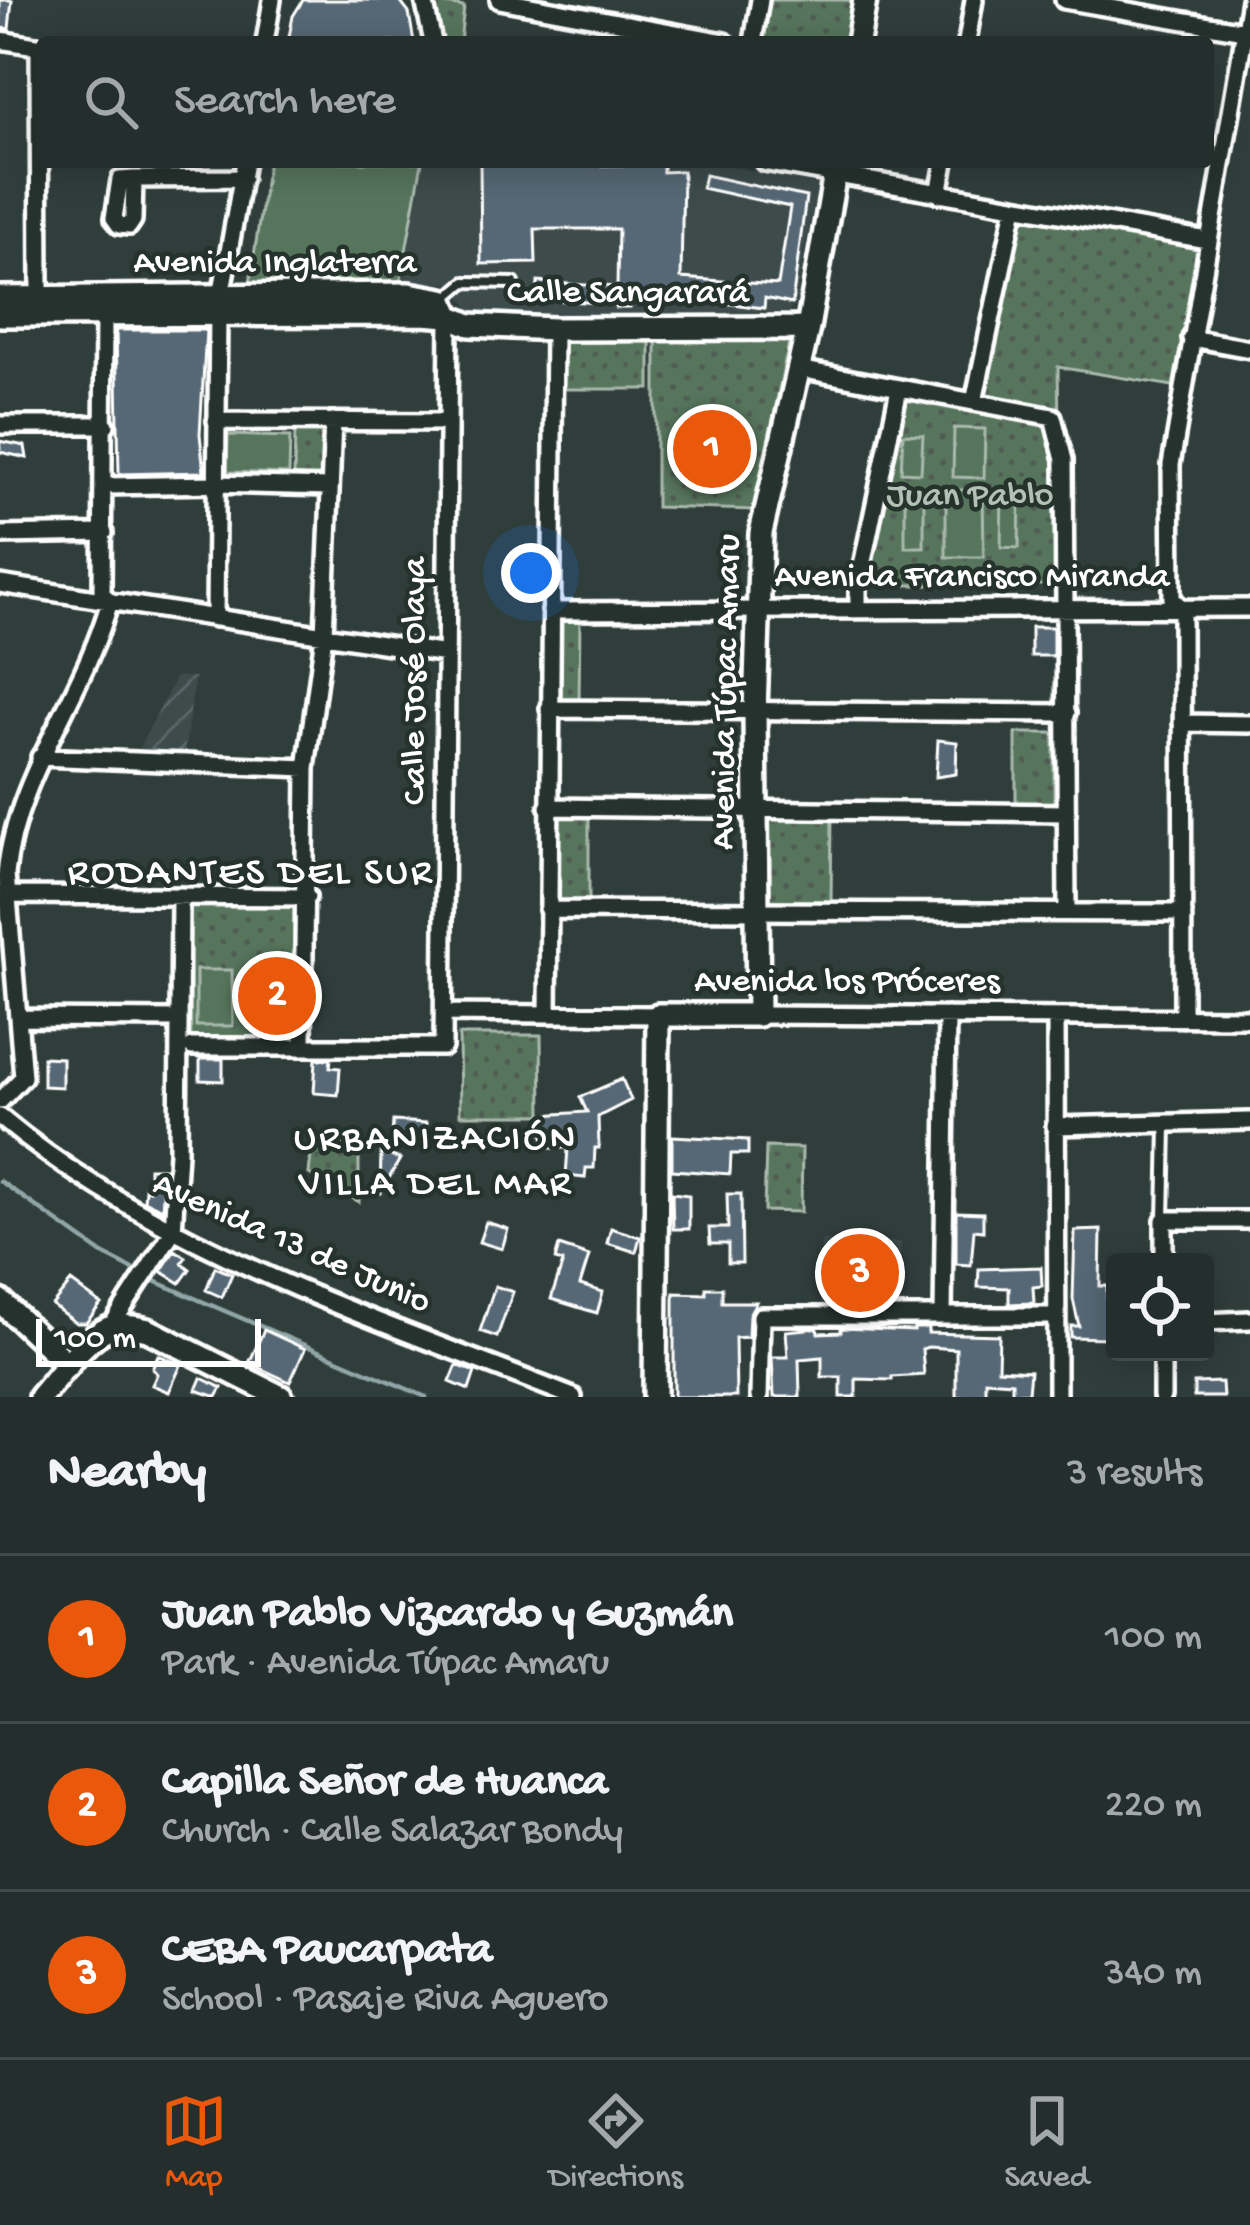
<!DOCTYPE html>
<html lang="en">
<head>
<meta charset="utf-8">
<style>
  body { margin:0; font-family:"Gochi Hand",sans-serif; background:#303a38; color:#f1f3f6 }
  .controls { position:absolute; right:36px; bottom:36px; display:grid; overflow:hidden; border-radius:12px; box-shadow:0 6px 30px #0003 }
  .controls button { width:108px; height:108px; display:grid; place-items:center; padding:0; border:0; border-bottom:3px solid #414a48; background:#242e2c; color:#f1f3f6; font:60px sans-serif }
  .scale { position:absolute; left:36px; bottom:30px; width:225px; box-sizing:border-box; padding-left:12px; border:6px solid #fff; border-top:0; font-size:33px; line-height:42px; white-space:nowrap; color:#fff; -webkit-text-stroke:9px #26332d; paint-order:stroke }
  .you { position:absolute; left:531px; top:573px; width:42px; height:42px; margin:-30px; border:9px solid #fff; border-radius:50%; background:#1a73e8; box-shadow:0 0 0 18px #1a73e833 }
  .badge { display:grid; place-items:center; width:78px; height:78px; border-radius:50%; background:#ea580c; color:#fff; font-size:39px; font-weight:700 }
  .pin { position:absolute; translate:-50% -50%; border:6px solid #fff; box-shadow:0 3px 12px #0006 }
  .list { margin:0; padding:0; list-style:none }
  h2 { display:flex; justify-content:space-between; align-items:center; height:156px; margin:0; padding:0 48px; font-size:51px }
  h2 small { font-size:39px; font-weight:400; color:#a3a8a9 }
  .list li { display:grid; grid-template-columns:78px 1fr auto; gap:36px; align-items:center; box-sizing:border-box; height:168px; padding:0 48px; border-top:3px solid #414a48 }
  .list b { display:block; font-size:45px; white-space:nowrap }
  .list p { margin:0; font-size:39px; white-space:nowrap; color:#a3a8a9 }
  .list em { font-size:39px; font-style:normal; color:#a3a8a9 }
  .icon { flex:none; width:66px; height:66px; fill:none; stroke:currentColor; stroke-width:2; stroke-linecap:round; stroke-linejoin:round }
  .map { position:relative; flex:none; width:1250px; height:1397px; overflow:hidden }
  .search { position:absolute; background:#242e2c; box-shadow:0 6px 30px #0003; left:36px; right:36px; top:36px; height:132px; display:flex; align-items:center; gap:30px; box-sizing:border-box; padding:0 42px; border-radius:12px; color:#a3a8a9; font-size:45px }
  .sheet { height:660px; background:#242e2c }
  nav { display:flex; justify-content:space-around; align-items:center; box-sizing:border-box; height:168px; border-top:3px solid #414a48; background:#242e2c; font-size:33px; color:#a3a8a9 }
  nav a { display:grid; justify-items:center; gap:6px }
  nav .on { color:#ea580c }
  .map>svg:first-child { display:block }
  .built { fill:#3c4b4c }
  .industrial { fill:url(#industrial-furrows) }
  .green { fill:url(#green-dots); stroke:#aabaae; stroke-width:3 }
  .pitch { fill:#56745c; stroke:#aabaae; stroke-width:3 }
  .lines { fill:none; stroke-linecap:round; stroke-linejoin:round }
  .stream { stroke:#91a6a7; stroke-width:4.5 }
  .building { fill:#576874; stroke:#fff; stroke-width:3 }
  .lane-casing { stroke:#fff; stroke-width:16 }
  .street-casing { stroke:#fff; stroke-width:24 }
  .secondary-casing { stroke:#fff; stroke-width:30 }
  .lane { stroke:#26332d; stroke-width:8 }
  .street { stroke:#26332d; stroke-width:15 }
  .secondary { stroke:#26332d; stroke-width:21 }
  .labels { text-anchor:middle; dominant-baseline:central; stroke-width:9; stroke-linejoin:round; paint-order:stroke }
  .street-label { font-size:36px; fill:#fff; stroke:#26332d }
  .park-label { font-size:36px; fill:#b3c0b6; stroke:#26332d }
  .neighbourhood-label { font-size:39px; letter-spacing:3px; fill:#fff; stroke:#26332d }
</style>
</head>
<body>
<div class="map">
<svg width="1250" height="1397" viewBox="0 0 1250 1397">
  <defs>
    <pattern id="industrial-furrows" width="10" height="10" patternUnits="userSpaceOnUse" patternTransform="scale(3)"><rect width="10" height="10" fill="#3c4b4c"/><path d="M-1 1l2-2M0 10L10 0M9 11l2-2" fill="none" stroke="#596667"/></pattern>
    <pattern id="green-dots" width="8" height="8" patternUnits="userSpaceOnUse" patternTransform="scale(3)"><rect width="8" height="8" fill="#56745c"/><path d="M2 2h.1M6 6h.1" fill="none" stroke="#505c52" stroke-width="1.8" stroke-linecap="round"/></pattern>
  </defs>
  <rect width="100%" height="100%" fill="#303e3b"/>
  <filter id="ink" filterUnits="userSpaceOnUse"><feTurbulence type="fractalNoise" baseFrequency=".00833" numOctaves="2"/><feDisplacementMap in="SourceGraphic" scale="24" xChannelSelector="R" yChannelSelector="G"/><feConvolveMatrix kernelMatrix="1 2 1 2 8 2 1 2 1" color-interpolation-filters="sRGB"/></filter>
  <g filter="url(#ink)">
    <path class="built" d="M 422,162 L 711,162 L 817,184 L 795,305 L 787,312 L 475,316 L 452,283 L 400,284 Z
      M 821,1241 L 901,1242 L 899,1306 L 821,1305 Z"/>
    <path class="industrial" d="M 176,677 L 195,677 L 184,753 L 139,748 Z"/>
    <path class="green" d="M 767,0 L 855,0 L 848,42 L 760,42 Z
      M 432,2 L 464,7 L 460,42 L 440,42 Z
      M 1017,213 L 1193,245 L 1199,251 L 1173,386 L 1058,367 L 1062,585 L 861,585 L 902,389 L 977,403 Z
      M 656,339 L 789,342 L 754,510 L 656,507 Z
      M 564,340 L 650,340 L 650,389 L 564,389 Z
      M 295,427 L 323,428 L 321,479 L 294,478 Z
      M 555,615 L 580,616 L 579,705 L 554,704 Z
      M 1016,733 L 1054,733 L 1054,804 L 1016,803 Z
      M 555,812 L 589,812 L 589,902 L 555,902 Z
      M 764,813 L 832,814 L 831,904 L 763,903 Z
      M 189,903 L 295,904 L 299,909 L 296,1043 L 191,1042 Z
      M 459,1035 L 541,1035 L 542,1115 L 460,1115 Z
      M 312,1144 L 359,1145 L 359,1202 L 309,1174 Z
      M 766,1147 L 802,1148 L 801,1212 L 764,1211 Z"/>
    <path class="pitch" d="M 268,162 L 422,162 L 400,284 L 250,283 Z
      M 954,428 L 985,429 L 984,478 L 953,477 Z
      M 903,434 L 923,435 L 921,473 L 901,472 Z
      M 228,435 L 290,437 L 289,474 L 227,472 Z
      M 1002,489 L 1020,490 L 1019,548 L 1001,547 Z
      M 905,490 L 924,490 L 924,547 L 905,547 Z
      M 946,490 L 983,490 L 984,557 L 946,557 Z
      M 196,970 L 232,970 L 233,1026 L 196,1026 Z"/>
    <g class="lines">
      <path class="stream" d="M 0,1181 L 103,1254 L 140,1273
        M 150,1279 L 426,1397"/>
    </g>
    <path class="building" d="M 0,0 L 12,0 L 9,29 L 0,28 Z
      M 303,0 L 399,0 L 409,13 L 414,42 L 288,42 L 293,16 Z
      M 480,162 L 535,162 L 535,167 L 663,164 L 663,172 L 683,171 L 681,278 L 778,285 L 790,207 L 702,188 L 705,175 L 806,197 L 792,304 L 765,298 L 764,308 L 699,300 L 630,299 L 630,308 L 616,308 L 617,304 L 537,299 L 538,282 L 617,287 L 618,229 L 535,229 L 536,263 L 481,264 Z
      M 116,330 L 206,330 L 200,434 L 204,472 L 119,474 Z
      M 0,441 L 25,446 L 27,458 L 0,452 Z
      M 1031,627 L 1053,627 L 1053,656 L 1031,656 Z
      M 938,740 L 957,742 L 956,774 L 936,777 Z
      M 262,989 L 292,989 L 291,1003 L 262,1002 Z
      M 43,1057 L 62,1058 L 62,1087 L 43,1086 Z
      M 200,1059 L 223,1059 L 223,1081 L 200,1080 Z
      M 316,1059 L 331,1059 L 330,1067 L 340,1068 L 338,1095 L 314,1093 Z
      M 622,1079 L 631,1100 L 598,1117 L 599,1148 L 595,1148 L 594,1168 L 586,1168 L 585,1178 L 566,1176 L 568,1148 L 544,1148 L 542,1115 L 587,1112 L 580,1097 Z
      M 393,1121 L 426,1123 L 425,1139 L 392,1137 Z
      M 672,1136 L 748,1140 L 748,1154 L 731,1154 L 730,1174 L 672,1170 Z
      M 381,1152 L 400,1159 L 380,1194 Z
      M 149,1168 L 165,1168 L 162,1209 L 144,1200 L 145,1189 L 149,1190 Z
      M 672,1193 L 689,1195 L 689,1229 L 673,1229 Z
      M 727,1194 L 741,1194 L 742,1263 L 728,1263 L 728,1244 L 710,1244 L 709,1228 L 728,1228 Z
      M 956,1212 L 983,1213 L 983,1231 L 974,1230 L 971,1265 L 956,1264 Z
      M 486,1222 L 508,1229 L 502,1249 L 479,1242 Z
      M 611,1228 L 640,1237 L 636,1252 L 607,1243 Z
      M 1101,1230 L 1100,1286 L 1107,1286 L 1107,1338 L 1071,1337 L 1071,1326 L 1079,1326 L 1073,1299 L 1075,1231 Z
      M 559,1246 L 589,1256 L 580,1285 L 603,1292 L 597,1313 L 551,1299 L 563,1262 L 555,1260 Z
      M 175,1250 L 186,1257 L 182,1263 L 190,1269 L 180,1283 L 161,1271 Z
      M 215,1267 L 232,1274 L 222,1297 L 206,1290 Z
      M 1041,1267 L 1042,1286 L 1033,1287 L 1034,1303 L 1009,1304 L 1009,1288 L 978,1287 L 979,1269 Z
      M 71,1282 L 101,1304 L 86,1323 L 76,1323 L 52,1305 Z
      M 495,1286 L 513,1292 L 497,1337 L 480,1331 Z
      M 706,1288 L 722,1288 L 722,1302 L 756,1302 L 749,1315 L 748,1337 L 735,1338 L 736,1397 L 674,1397 L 674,1293 L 706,1294 Z
      M 817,1328 L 818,1333 L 841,1332 L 841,1328 L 914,1331 L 914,1328 L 928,1328 L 928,1333 L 999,1335 L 998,1369 L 1030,1371 L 1028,1393 L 1012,1392 L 1012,1382 L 985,1380 L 985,1397 L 956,1397 L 956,1349 L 928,1347 L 922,1349 L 924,1375 L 892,1377 L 892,1380 L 856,1379 L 856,1397 L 841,1397 L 841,1377 L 822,1377 L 822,1357 L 799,1359 L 800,1397 L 774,1397 L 772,1357 L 788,1357 L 786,1331 Z
      M 264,1330 L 305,1349 L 290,1382 L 249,1363 Z
      M 158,1355 L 181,1365 L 169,1392 L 152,1385 L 157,1374 L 152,1368 Z
      M 457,1365 L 475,1372 L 469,1390 L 450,1382 Z
      M 201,1378 L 222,1388 L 217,1397 L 196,1390 Z
      M 1222,1382 L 1223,1397 L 1194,1397 L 1194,1383 Z"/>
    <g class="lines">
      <g class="lane-casing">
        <path id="lane" d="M 445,299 L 465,282 L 514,283
          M 1164,1219 L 1166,1126"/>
      </g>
      <g class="street-casing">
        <path id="street" d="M 424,0 L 433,42
          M 499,0 L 725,42
          M 1064,0 L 1244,31
          M 0,40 L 42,47
          M 265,42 L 272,0
          M 753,42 L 760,0
          M 967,42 L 974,0
          M 39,46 L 40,298
          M 764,162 L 1207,240
          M 134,179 L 133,220 L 129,226 L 119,225 L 114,218 L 120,180 L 134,179 L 243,178
          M 939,194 L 945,162
          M 1191,338 L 1250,349
          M 799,369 L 1053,417 L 1064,460 L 1067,910
          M 974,402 L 1015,207
          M 216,421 L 448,422
          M 0,425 L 106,425
          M 105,486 L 217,484 L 329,487
          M 0,535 L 104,533
          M 0,584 L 446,654
          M 858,608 L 858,585 L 899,389
          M 551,611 L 1250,608
          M 215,618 L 218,313 L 245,162
          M 549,709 L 1067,713
          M 1182,723 L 1250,724
          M 40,757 L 306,768
          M 548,807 L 1067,813
          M 9,895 L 307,897
          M 548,910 L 1183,913
          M 445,1013 L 658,1015
          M 548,1014 L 554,329
          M 758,1015 L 1250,1018
          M 1056,1017 L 1057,1397
          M 18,1018 L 179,1019
          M 1183,1018 L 1182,608 L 1172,599 L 1171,465 L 1250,0
          M 303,1045 L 306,768 L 324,635 L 333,421
          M 192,1047 L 443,1047 L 449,316
          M 0,1101 L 23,1077 L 6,874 C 16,775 84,695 110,601 L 102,594 L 104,315
          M 0,1117 C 157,1249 384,1322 573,1397
          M 1055,1126 L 1250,1121
          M 1164,1262 L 1164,1220 L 1250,1220
          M 943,1315 L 947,1016
          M 1205,1322 L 1250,1320
          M 110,1328 L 173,1231 L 178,1153 L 180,896
          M 759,1397 L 761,1316 L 1056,1316
          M 1162,1397 L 1162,1352"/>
      </g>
      <g class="secondary-casing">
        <path id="secondary" d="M 858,42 L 865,0
          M 0,298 L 409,294 L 443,300 L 449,316
          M 0,315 L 423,314 L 449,316 L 470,325 L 554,329 L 808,328
          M 0,1301 L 68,1365
          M 40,1397 C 59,1376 83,1339 109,1328 C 121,1324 136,1327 148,1330 L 281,1397
          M 655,1397 L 658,1015 L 758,1015 L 755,711 L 761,533 L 808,328 L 837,162"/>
      </g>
      <use href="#lane" class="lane"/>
      <use href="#street" class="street"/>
      <use href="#secondary" class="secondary"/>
    </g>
  </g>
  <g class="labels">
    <g class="street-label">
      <text x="275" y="264">Avenida Inglaterra</text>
      <text x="628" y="294">Calle Sangarará</text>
      <text x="972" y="578">Avenida Francisco Miranda</text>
      <text transform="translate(416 681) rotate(-90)">Calle José Olaya</text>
      <text transform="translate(728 692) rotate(-89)">Avenida Túpac Amaru</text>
      <text x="847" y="983">Avenida los Próceres</text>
      <text transform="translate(291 1245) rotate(24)">Avenida 13 de Junio</text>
    </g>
    <g class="park-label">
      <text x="970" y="497">Juan Pablo</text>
    </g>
    <g class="neighbourhood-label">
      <text x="251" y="875">RODANTES DEL SUR</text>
      <text x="436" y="1141">URBANIZACIÓN<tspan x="436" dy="45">VILLA DEL MAR</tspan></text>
    </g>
  </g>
</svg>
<div class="controls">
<button><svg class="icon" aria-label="locate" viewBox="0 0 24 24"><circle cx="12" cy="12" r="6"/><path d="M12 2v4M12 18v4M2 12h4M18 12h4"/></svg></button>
</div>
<div class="scale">100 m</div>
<div class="you"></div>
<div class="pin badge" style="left:712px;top:449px">1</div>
<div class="pin badge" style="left:277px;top:996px">2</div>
<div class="pin badge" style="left:860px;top:1273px">3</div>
<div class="search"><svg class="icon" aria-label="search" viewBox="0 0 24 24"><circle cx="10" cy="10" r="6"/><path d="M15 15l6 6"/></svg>Search here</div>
</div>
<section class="sheet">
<h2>Nearby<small>3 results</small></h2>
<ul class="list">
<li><span class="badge">1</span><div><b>Juan Pablo Vizcardo y Guzmán</b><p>Park · Avenida Túpac Amaru</p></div><em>100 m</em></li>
<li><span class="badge">2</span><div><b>Capilla Señor de Huanca</b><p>Church · Calle Salazar Bondy</p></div><em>220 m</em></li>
<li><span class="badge">3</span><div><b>CEBA Paucarpata</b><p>School · Pasaje Riva Aguero</p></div><em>340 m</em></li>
</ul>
</section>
<nav>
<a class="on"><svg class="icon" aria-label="map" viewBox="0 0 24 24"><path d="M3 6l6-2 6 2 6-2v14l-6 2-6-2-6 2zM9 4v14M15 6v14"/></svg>Map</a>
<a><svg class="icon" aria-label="directions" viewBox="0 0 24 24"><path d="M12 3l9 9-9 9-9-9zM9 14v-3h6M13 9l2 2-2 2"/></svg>Directions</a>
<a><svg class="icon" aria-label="saved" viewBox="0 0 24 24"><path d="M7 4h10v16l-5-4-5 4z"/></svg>Saved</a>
</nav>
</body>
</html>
